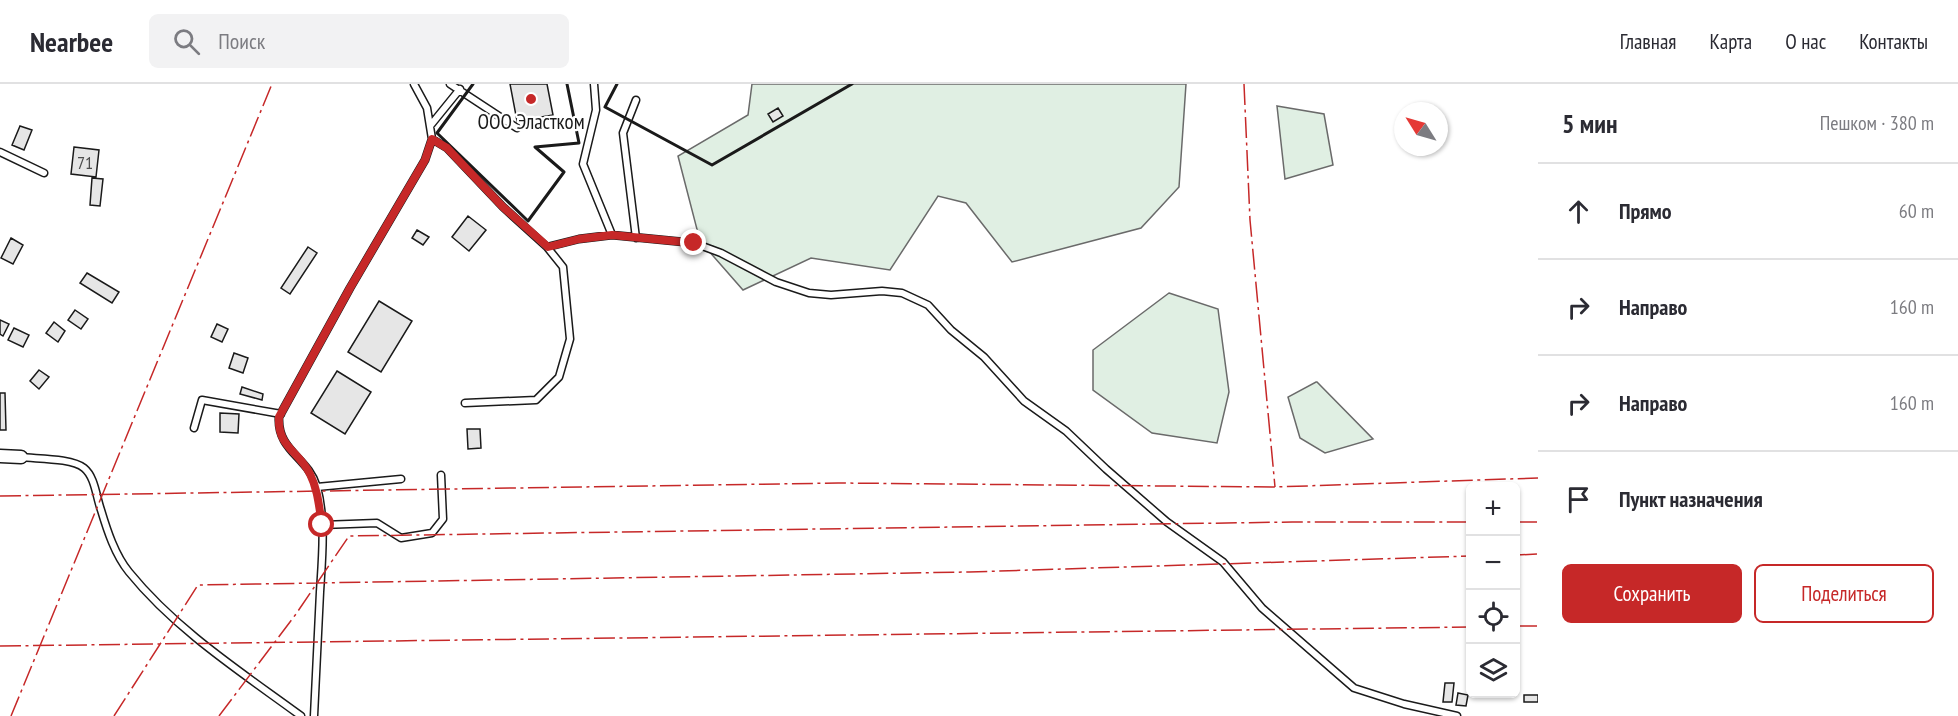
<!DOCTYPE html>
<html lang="ru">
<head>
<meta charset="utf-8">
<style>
  body { margin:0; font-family:"PT Sans Narrow",sans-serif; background:#f2f2f3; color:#2b2b33 }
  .controls { position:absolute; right:18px; bottom:18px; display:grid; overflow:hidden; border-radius:9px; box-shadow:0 2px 4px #0004 }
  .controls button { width:54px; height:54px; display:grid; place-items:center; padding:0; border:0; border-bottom:2px solid #e1e1e2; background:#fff; color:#2b2b33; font:30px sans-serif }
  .compass { position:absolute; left:1394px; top:18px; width:54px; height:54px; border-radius:50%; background:#fff; box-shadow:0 2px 4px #0004; rotate:307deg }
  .stop { position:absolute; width:18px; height:18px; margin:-14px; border:4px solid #c62828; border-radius:50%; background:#fff }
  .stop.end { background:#c62828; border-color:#fff; box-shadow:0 2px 6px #0008 }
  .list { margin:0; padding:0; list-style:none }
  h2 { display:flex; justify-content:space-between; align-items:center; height:78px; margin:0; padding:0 24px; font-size:26px }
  h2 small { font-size:20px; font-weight:400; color:#7c7c81 }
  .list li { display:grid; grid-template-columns:39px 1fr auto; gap:18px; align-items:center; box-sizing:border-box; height:96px; padding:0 24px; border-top:2px solid #e1e1e2 }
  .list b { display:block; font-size:22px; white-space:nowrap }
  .list em { font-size:20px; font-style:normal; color:#7c7c81 }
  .actions { display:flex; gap:12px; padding:18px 24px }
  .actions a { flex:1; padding:14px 0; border:2px solid #c62828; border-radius:9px; text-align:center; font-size:21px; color:#c62828 }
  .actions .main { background:#c62828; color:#fff }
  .icon { flex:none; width:33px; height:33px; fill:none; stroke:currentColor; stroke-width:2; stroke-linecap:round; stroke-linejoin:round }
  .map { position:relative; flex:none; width:1538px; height:632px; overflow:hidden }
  header { display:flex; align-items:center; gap:36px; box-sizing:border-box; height:84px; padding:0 30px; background:#fff; border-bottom:2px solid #e1e1e2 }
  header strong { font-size:28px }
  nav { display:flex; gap:33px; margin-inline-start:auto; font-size:21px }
  .search { width:420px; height:54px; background:#f2f2f3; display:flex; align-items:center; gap:15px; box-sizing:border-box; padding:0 21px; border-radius:9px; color:#7c7c81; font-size:22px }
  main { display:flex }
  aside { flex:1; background:#fff }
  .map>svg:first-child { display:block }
  .green { fill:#e0efe3; stroke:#6a6a6a; stroke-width:1.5 }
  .building { fill:#e6e6e6; stroke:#1a1a1a; stroke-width:1.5 }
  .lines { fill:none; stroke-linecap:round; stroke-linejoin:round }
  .service-casing { stroke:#1a1a1a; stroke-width:9 }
  .minor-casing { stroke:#1a1a1a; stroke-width:15 }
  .service { stroke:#fff; stroke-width:6 }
  .minor { stroke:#fff; stroke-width:12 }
  .wall { stroke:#1a1a1a; stroke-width:3 }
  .power { stroke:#c62828; stroke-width:1.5; stroke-dasharray:21 4.5 3 4.5; stroke-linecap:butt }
  .route { stroke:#c62828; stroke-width:8 }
  .poi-dot { fill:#c62828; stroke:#fff; stroke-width:2 }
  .labels { text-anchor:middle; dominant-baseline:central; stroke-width:4.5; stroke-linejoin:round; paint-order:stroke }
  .number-label { font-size:18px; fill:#4d4d4d }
  .poi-label { font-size:21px; fill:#1a1a1a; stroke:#fff }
</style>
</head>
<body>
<header>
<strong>Nearbee</strong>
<div class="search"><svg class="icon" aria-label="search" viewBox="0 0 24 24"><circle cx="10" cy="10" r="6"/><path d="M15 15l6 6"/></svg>Поиск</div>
<nav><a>Главная</a><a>Карта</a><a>О нас</a><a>Контакты</a></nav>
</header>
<main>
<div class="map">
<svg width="1538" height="632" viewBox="0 0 1538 632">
  <rect width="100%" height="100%" fill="#fff"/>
  <path class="green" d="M 752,0 L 1186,0 L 1179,103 L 1141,144 L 1012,178 L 966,119 L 938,112 L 890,186 L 811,174 L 743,206 L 700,157 L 678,72 L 748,31 Z
    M 1277,22 L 1324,30 L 1333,81 L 1285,95 Z
    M 1169,209 L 1218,225 L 1229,308 L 1217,359 L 1152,349 L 1093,306 L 1093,266 Z
    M 1316,298 L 1317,298 L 1373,355 L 1325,369 L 1300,354 L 1288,313 Z"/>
  <path class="building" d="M 510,0 L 547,0 L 553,31 L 517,37 Z
    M 778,24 L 783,32 L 773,38 L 768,30 Z
    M 20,42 L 32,46 L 24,66 L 12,61 Z
    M 74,63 L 99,66 L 96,93 L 71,90 Z
    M 92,94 L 103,95 L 100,122 L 90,121 Z
    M 468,132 L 486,146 L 469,167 L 452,153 Z
    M 417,146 L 429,153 L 423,161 L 412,154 Z
    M 11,154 L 23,161 L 13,180 L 1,174 Z
    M 308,163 L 317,169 L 290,210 L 281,204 Z
    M 87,189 L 119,208 L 112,219 L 80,199 Z
    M 379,217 L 412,237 L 381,288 L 348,268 Z
    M 75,226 L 88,235 L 81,245 L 68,236 Z
    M 0,236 L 9,240 L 3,252 L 0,250 Z
    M 54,238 L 65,247 L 58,258 L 46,249 Z
    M 217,240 L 228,245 L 222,258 L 211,253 Z
    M 14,244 L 29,251 L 23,263 L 8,256 Z
    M 234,269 L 248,274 L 243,289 L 229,284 Z
    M 39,286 L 49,293 L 39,305 L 30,297 Z
    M 337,287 L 371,308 L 345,350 L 311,329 Z
    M 242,303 L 263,310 L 262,316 L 240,310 Z
    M 0,309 L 5,309 L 6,346 L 0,346 Z
    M 220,329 L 239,330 L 238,349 L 220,348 Z
    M 467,345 L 480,345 L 481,364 L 468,365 Z
    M 1445,599 L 1454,599 L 1452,618 L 1443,618 Z
    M 1458,609 L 1468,611 L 1466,622 L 1456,621 Z
    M 1524,611 L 1538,611 L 1538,618 L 1524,618 Z"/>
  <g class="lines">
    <g class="service-casing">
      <path id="service" d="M 450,0 L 517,44
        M 594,0 L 596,26 L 583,80 L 612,151
        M 636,16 L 623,49 L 636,154
        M 430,42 L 460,5
        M 432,55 L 447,64 L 503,123 L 547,163 L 563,183 L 570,255 L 559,293 L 536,316 L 465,319
        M 0,68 L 44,89
        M 547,163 L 579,155 L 612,151 L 694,159 L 721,169 L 776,198 L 809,209 L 831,211 L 882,207 L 902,209 L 928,221 L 951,246 L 984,273 L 1024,317 L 1066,347 L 1106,385 L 1167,438 L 1223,478 L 1262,524 L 1354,604 L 1404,620 L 1457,632
        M 194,344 L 202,316 L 281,330
        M 21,373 C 37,375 72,374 84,384 C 95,393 96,412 101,426 C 107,446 115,471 129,488 C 176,546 241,588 301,632
        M 317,403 L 401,395
        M 322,441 L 377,439 L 401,454 L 432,449 L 443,435 L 441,391
        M 314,632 C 316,591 318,550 320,508 C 322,475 326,436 317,403 C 308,373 277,367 279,333 L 350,204 L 425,76 L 432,55 L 427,24 L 414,0"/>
    </g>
    <g class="minor-casing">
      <path id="minor" d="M 0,372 L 21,373"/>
    </g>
    <use href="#service" class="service"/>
    <use href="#minor" class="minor"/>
    <path class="wall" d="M 473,0 L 437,49 L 528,137 L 564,88 L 535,63 L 579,59 L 567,0
      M 617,0 L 605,23 L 712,81 L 852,0"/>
    <path class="power" d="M 1244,0 L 1250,136 L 1275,403
      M 0,412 L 838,399 L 1275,403 L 1538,394
      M 1516,438 L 1538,438
      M 1516,471 L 1538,470
      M 1516,542 L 1538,542
      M 0,562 L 1470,543
      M 11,632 L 272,0
      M 114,632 L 198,501 L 969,488 L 1470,472
      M 219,632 L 296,530 L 349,452 L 1292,438 L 1470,438"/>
  </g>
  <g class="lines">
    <path class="route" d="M 322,441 C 319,423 318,406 310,390 C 299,367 277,363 279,333 L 350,204 L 425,76 L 432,55 L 447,64 L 503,123 L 548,163 L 579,155 L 612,151 L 694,159"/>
  </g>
  <circle class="poi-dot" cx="531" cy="15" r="6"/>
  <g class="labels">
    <g class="number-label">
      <text x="85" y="78">71</text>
    </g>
    <g class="poi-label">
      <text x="531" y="37">ООО Эластком</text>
    </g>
  </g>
</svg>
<div class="controls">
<button>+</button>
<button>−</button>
<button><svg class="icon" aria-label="locate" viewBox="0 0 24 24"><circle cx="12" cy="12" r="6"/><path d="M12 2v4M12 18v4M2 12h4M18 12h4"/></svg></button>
<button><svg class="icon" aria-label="layers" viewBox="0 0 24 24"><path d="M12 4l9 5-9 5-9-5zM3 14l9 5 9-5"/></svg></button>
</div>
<svg class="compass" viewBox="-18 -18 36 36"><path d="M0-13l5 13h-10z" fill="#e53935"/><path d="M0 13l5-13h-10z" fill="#7c7c81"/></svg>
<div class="stop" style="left:322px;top:441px"></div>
<div class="stop end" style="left:694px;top:159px"></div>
</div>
<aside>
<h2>5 мин<small>Пешком · 380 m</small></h2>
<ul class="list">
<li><svg class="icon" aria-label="ahead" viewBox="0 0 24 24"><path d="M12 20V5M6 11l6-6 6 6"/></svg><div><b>Прямо</b></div><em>60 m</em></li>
<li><svg class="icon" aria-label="right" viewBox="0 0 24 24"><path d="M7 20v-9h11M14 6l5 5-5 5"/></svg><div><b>Направо</b></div><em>160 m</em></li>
<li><svg class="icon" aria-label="right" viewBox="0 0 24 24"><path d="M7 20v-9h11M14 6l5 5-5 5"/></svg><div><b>Направо</b></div><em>160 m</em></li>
<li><svg class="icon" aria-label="arrive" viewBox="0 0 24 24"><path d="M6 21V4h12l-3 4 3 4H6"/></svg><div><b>Пункт назначения</b></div></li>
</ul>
<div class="actions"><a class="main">Сохранить</a><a>Поделиться</a></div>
</aside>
</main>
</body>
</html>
